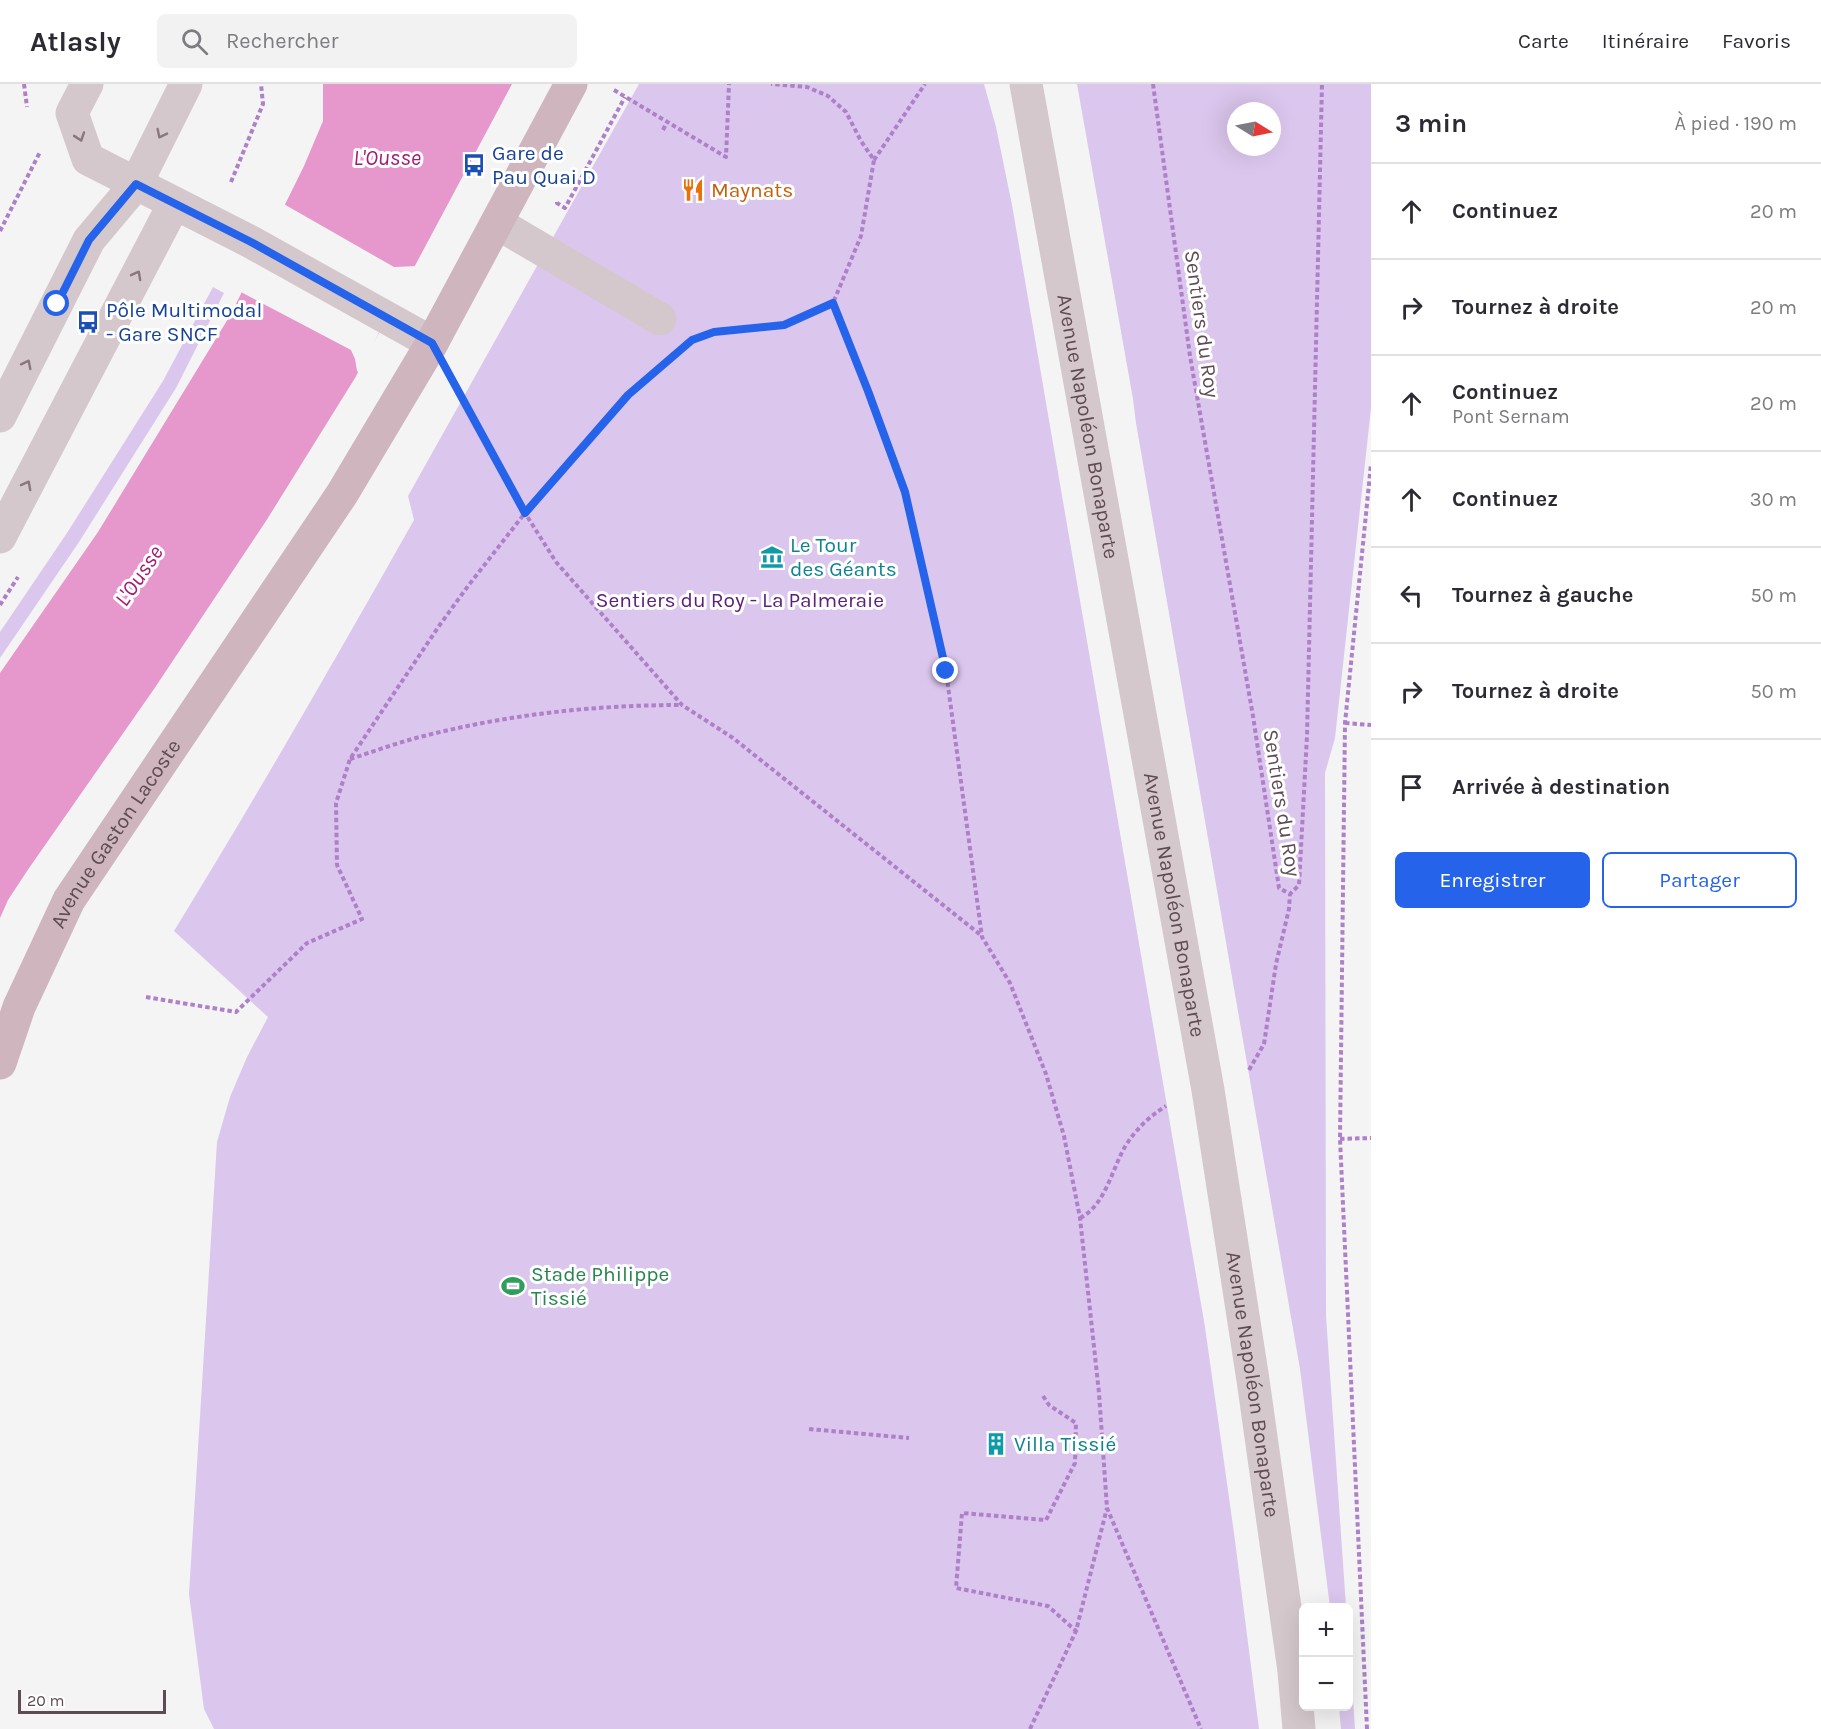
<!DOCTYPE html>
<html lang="fr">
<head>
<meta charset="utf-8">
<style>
  body { margin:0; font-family:Karla,sans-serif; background:#f2f2f3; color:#2b2b33 }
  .controls { position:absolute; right:18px; bottom:18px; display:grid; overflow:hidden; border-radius:9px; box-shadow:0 6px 24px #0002 }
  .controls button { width:54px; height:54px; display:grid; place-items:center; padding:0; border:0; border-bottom:2px solid #e1e1e2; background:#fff; color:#2b2b33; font:30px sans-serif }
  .compass { position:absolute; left:1227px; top:18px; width:54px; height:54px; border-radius:50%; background:#fff; box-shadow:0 6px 24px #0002; rotate:100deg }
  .scale { position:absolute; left:18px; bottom:15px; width:148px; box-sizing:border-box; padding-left:6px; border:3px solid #5f4b53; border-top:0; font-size:16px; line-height:21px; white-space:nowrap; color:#5f4b53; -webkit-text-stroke:4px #fff; paint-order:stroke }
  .stop { position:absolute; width:18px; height:18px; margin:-14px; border:4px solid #2563eb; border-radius:50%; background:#fff }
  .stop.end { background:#2563eb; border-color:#fff; box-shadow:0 2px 6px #0008 }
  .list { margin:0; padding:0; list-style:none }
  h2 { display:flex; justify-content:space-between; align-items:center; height:78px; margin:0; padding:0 24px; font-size:26px }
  h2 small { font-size:20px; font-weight:400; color:#7c7c81 }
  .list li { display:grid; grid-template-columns:39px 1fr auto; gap:18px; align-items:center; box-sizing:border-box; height:96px; padding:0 24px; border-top:2px solid #e1e1e2 }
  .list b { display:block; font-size:22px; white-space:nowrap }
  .list p { margin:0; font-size:20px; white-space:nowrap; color:#7c7c81 }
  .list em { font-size:20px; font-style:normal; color:#7c7c81 }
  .actions { display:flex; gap:12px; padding:18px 24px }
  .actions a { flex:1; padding:14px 0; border:2px solid #2563eb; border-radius:9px; text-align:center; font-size:21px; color:#2563eb }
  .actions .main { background:#2563eb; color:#fff }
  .icon { flex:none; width:33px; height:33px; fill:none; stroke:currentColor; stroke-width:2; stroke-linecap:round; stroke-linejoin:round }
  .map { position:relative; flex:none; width:1371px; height:1645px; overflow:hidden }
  header { display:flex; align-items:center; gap:36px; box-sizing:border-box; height:84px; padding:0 30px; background:#fff; border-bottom:2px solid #e1e1e2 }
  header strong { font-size:28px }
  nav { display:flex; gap:33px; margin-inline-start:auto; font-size:21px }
  .search { width:420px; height:54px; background:#f2f2f3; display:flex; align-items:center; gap:15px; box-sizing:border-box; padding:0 21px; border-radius:9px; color:#7c7c81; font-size:22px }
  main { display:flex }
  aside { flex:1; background:#fff }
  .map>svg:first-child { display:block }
  .green { fill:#dbc6ed; fill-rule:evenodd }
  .water { fill:#e697cb }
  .pier { fill:#f3f4f3 }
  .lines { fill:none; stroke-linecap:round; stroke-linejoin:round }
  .path { stroke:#af80c9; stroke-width:4; stroke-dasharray:4.5 3; stroke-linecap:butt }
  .minor { stroke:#d5c8cd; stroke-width:33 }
  .major { stroke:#ceb5be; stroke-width:33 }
  .oneway { stroke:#88777e }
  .route { stroke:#2563eb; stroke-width:8 }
  .labels { text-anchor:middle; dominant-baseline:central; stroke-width:6; stroke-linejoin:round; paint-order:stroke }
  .transit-label { font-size:21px; fill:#164399; stroke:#fff; text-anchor:start }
  .food-label { font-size:21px; fill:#c56008; stroke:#fff; text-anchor:start }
  .street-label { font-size:21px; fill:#5f4b53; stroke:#fff }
  .culture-label { font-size:21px; fill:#0d838f; stroke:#fff; text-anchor:start }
  .park-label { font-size:21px; fill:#5b207c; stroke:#fff }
  .leisure-label { font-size:21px; fill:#27864d; stroke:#fff; text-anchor:start }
  .water-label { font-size:22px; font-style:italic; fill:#a41974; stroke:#fff }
</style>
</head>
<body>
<header>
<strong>Atlasly</strong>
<div class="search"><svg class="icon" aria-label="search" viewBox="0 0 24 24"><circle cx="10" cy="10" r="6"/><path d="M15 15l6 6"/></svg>Rechercher</div>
<nav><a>Carte</a><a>Itinéraire</a><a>Favoris</a></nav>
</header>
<main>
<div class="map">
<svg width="1371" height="1645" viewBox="0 0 1371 1645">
  <rect width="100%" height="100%" fill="#f3f4f3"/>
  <path class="green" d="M 639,0 L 984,0 L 996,43 L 1012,121 L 1205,1243 L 1234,1449 L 1259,1645 L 214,1645 L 204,1625 L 189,1510 L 217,1058 L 230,1013 L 247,973 L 268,933 L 174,847 C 257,712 336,574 414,436 L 408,412 Z
    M 1077,0 L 1371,0 L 1371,324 L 1335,654 L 1325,689 L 1326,1232 L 1346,1523 L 1330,1523 L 1300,1285 L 1136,339 L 1133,315 ZM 1236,27 L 1272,27 L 1272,63 L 1236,63 Z
    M 213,203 L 224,209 L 176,304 L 79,458 L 0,574 L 0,548 L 67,449 L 163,297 Z
    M 1349,1555 L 1355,1645 L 1341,1645 L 1339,1623 L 1348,1622 Z"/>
  <path class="water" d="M 323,0 L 512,0 L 355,294 L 266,437 L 154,605 L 27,787 L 8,816 L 0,834 L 0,589 L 98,448 L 231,230 L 304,82 L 323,37 Z"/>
  <path class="pier" d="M 282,119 L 394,183 L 417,182 L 397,219 L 386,233 L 360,290 L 357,287 L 355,275 L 351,266 L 239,207 Z"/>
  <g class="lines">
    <path class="path" d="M 24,0 L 27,23
      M 1153,0 L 1190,272 L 1253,632 L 1279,804 L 1290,810 L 1299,801 L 1307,652 L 1322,0
      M 614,6 L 726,73 L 729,0
      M 663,46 L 667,38
      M 874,76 L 925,0
      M 231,98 L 263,20 L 261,0
      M 557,118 L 557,119 L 565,124 L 625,13
      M 0,147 L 40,68
      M 833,219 L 869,307 L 905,408 L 946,587 L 982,853 L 1010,899 L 1046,990 L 1064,1052 L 1080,1134 L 1099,1309 L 1107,1424 L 1201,1645
      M 699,254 L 714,248 L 785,241 L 833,219 L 861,152 L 874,76 L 861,57 L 846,28 L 828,12 L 807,3 L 771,0
      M 455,302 L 525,429 L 556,478 L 682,621 L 733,654 L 982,852
      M 0,521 L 18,493
      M 1345,639 L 1371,641
      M 350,675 C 372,668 394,660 416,654 C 504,631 591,621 682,621
      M 146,913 L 236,928 L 307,859 L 362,835 L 337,781 L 336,719 L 350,675 L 439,542 L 468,502 L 525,429 L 629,311 L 667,277
      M 1249,986 L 1264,960 L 1276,880 L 1289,825 L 1290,810
      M 1340,1055 L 1371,1054
      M 1080,1134 C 1106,1121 1112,1084 1126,1061 C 1137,1044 1150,1032 1166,1022
      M 1043,1312 L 1049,1321 L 1076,1339 L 1075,1379 L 1046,1436 L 962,1429 L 956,1504 L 1048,1522 L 1076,1547
      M 809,1345 L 909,1354
      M 1030,1645 L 1076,1547 L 1107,1424
      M 1367,1645 L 1340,1055 L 1345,639 L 1371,380"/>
    <g class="minor">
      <path d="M 87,0 L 72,29 L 88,75 L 251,158 L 432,259"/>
      <path id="s1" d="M 1026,0 L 1208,1006 L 1253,1296 L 1294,1587 L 1299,1645"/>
      <path d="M 497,139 L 660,235"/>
      <path d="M 0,332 L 89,156 L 136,100 L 186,0"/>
      <path d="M 0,453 L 174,120"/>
    </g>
    <path class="major" id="s2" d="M 0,979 L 19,923 L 69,816 L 342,410 L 432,259 L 571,0"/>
  </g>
  <defs><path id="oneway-chevron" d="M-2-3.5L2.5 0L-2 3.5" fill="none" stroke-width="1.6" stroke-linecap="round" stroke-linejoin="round" transform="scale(1.5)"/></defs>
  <g class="oneway">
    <use href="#oneway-chevron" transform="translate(161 50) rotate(116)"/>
    <use href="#oneway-chevron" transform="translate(80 53) rotate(71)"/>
    <use href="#oneway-chevron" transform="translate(137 191) rotate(-62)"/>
    <use href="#oneway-chevron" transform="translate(27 280) rotate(-63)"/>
    <use href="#oneway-chevron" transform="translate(27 401) rotate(-62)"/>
  </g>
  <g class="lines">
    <path class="route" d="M 57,220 L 89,156 L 136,100 L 251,158 L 432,259 L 525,429 L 628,311 L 692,256 L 714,248 L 784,241 L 833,219 L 868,307 L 905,408 L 946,587"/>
  </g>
  <defs>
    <g id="bus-bare" transform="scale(1.8)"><path d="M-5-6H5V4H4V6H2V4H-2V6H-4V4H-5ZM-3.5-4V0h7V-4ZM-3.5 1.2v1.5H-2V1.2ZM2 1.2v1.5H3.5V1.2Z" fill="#1a4fb4" stroke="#fff" stroke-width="2.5" paint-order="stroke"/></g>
    <g id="restaurant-bare" transform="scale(1.8)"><path d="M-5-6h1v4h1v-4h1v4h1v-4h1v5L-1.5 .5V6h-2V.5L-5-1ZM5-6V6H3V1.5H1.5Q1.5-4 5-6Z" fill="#e8710a" stroke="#fff" stroke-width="2.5" paint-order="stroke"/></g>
    <g id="museum-bare" transform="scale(1.8)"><path d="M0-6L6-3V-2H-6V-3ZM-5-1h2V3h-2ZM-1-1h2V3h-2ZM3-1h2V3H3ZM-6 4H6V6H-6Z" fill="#0f9aa8" stroke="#fff" stroke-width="2.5" paint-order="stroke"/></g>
    <g id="stadium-bare" transform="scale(1.8)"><path d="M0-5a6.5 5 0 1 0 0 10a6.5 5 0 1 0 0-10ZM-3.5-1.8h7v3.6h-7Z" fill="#2e9e5b" stroke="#fff" stroke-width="2.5" paint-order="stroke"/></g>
    <g id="building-bare" transform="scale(1.8)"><path d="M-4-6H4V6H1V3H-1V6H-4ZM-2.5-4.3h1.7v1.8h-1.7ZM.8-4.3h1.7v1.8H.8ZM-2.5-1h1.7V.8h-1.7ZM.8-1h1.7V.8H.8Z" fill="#0f9aa8" stroke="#fff" stroke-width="2.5" paint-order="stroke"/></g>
  </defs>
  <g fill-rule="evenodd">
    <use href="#bus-bare" x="474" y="81"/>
    <use href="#restaurant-bare" x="693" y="106"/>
    <use href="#bus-bare" x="88" y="238"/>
    <use href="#museum-bare" x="772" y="473"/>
    <use href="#stadium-bare" x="513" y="1202"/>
    <use href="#building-bare" x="996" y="1360"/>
  </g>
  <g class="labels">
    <g class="transit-label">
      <text x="492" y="69">Gare de<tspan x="492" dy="24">Pau Quai D</tspan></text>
      <text x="106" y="226">Pôle Multimodal<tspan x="106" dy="24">- Gare SNCF</tspan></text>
    </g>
    <g class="food-label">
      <text x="711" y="106">Maynats</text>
    </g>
    <g class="street-label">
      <text transform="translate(1202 240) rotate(82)">Sentiers du Roy</text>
      <text stroke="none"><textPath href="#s1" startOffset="348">Avenue Napoléon Bonaparte</textPath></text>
      <text transform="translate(1282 719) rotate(81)">Sentiers du Roy</text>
      <text stroke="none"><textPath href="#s2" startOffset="258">Avenue Gaston Lacoste</textPath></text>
      <text stroke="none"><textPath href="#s1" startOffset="834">Avenue Napoléon Bonaparte</textPath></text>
      <text stroke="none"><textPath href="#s1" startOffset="1320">Avenue Napoléon Bonaparte</textPath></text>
    </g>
    <g class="culture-label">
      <text x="790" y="461">Le Tour<tspan x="790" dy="24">des Géants</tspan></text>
      <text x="1014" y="1360">Villa Tissié</text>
    </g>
    <g class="park-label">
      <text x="740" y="516">Sentiers du Roy - La Palmeraie</text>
    </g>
    <g class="leisure-label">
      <text x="531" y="1190">Stade Philippe<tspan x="531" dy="24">Tissié</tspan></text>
    </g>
    <g class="water-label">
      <text x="387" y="74">L'Ousse</text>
      <text transform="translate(139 492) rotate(-56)">L'Ousse</text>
    </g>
  </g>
</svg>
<div class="controls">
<button>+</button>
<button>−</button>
</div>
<svg class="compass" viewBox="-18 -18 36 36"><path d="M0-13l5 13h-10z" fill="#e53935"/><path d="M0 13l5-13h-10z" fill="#7c7c81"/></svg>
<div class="scale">20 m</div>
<div class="stop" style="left:57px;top:220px"></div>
<div class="stop end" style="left:946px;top:587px"></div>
</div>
<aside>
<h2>3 min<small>À pied · 190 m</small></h2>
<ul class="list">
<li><svg class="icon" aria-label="ahead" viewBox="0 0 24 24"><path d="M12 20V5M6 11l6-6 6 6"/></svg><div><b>Continuez</b></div><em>20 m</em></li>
<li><svg class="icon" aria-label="right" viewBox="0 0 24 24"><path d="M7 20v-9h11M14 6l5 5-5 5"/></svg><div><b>Tournez à droite</b></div><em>20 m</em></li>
<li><svg class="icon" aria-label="ahead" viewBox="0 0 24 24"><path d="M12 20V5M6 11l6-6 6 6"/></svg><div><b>Continuez</b><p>Pont Sernam</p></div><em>20 m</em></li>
<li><svg class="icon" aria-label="ahead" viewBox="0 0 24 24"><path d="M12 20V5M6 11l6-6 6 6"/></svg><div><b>Continuez</b></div><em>30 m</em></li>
<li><svg class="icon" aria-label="left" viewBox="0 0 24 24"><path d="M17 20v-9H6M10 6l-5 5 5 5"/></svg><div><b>Tournez à gauche</b></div><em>50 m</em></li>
<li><svg class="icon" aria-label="right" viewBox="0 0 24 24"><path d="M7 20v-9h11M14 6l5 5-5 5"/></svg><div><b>Tournez à droite</b></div><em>50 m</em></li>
<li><svg class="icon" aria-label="arrive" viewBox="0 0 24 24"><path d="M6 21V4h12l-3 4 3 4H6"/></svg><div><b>Arrivée à destination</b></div></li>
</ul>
<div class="actions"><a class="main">Enregistrer</a><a>Partager</a></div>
</aside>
</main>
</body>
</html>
